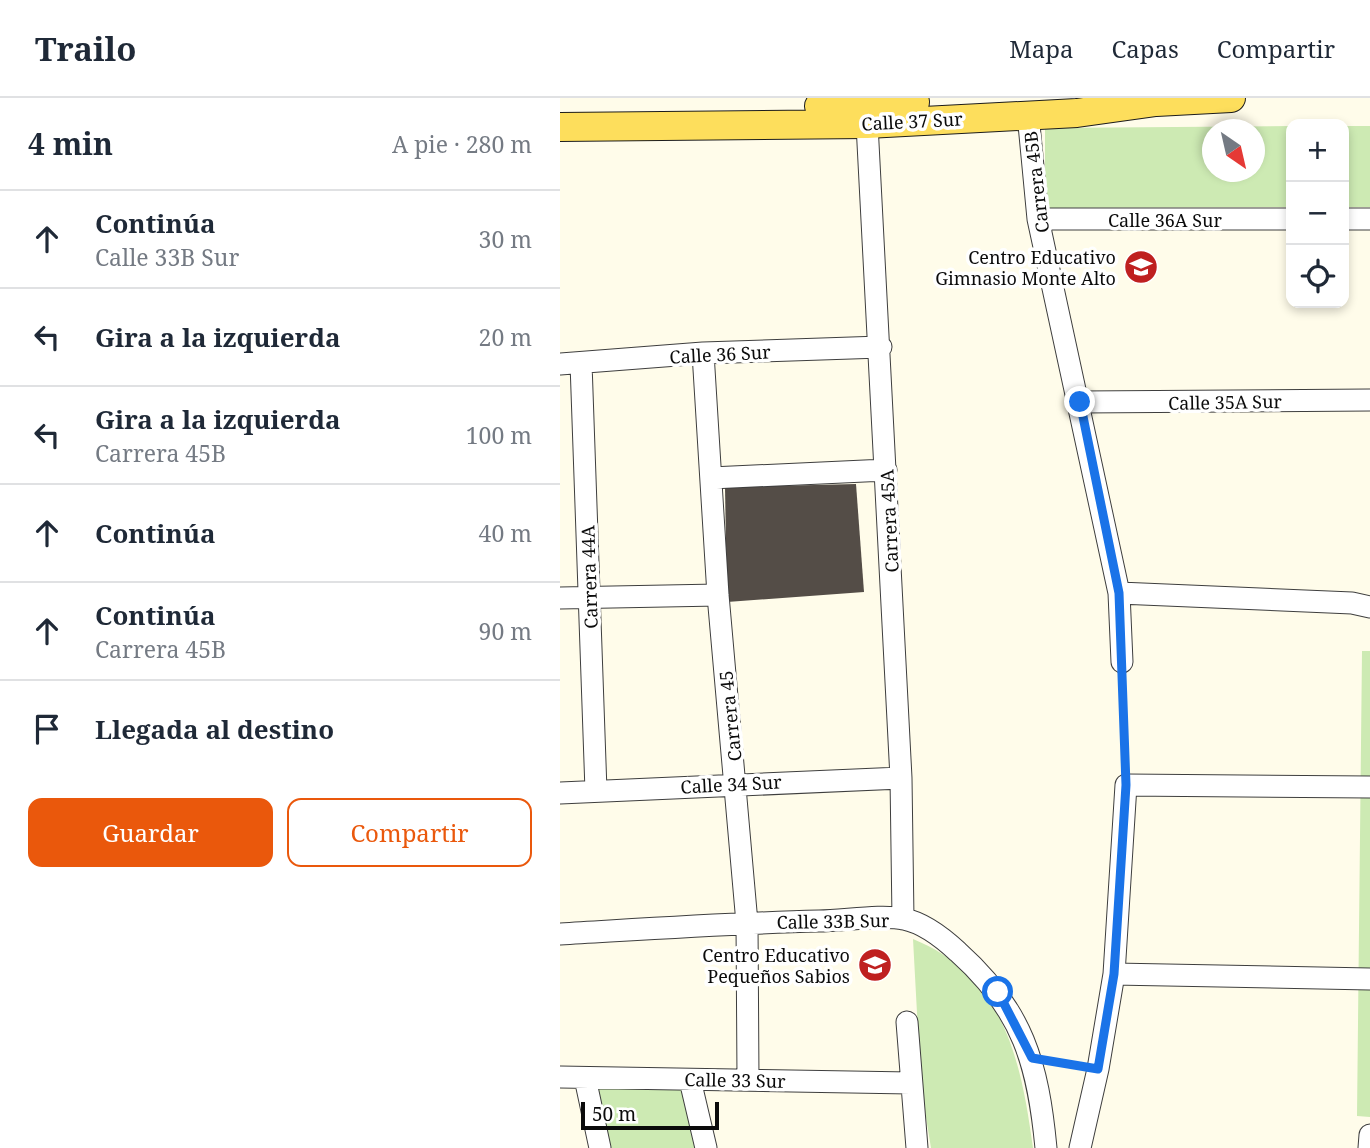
<!DOCTYPE html>
<html lang="es">
<head>
<meta charset="utf-8">
<style>
  body { margin:0; font-family:"Noto Serif",serif; background:#f2f2f3; color:#1f2937 }
  .controls { position:absolute; right:21px; top:21px; display:grid; overflow:hidden; border-radius:14px; box-shadow:0 4px 10px #0003 }
  .controls button { width:63px; height:63px; display:grid; place-items:center; padding:0; border:0; border-bottom:2px solid #e0e1e3; background:#fff; color:#1f2937; font:35px sans-serif }
  .compass { position:absolute; left:642px; top:21px; width:63px; height:63px; border-radius:50%; background:#fff; box-shadow:0 4px 10px #0003; rotate:146deg }
  .scale { position:absolute; left:21px; bottom:18px; width:138px; box-sizing:border-box; padding-left:7px; border:4px solid #0b0b0b; border-top:0; font-size:19px; line-height:24px; white-space:nowrap; color:#0b0b0b; -webkit-text-stroke:5px #fff; paint-order:stroke }
  .stop { position:absolute; width:21px; height:21px; margin:-16px; border:5px solid #1a73e8; border-radius:50%; background:#fff }
  .stop.end { background:#1a73e8; border-color:#fff; box-shadow:0 2px 7px #0008 }
  .list { margin:0; padding:0; list-style:none }
  h2 { display:flex; justify-content:space-between; align-items:center; height:91px; margin:0; padding:0 28px; font-size:30px }
  h2 small { font-size:23px; font-weight:400; color:#747a83 }
  .list li { display:grid; grid-template-columns:46px 1fr auto; gap:21px; align-items:center; box-sizing:border-box; height:98px; padding:0 28px; border-top:2px solid #e0e1e3 }
  .list b { display:block; font-size:26px; white-space:nowrap }
  .list p { margin:0; font-size:23px; white-space:nowrap; color:#747a83 }
  .list em { font-size:23px; font-style:normal; color:#747a83 }
  .actions { display:flex; gap:14px; padding:21px 28px }
  .actions a { flex:1; padding:16px 0; border:2px solid #ea580c; border-radius:14px; text-align:center; font-size:24px; color:#ea580c }
  .actions .main { background:#ea580c; color:#fff }
  .icon { flex:none; width:38px; height:38px; fill:none; stroke:currentColor; stroke-width:2; stroke-linecap:round; stroke-linejoin:round }
  .map { position:relative; flex:none; width:810px; height:1050px; overflow:hidden }
  header { display:flex; align-items:center; gap:42px; box-sizing:border-box; height:98px; padding:0 35px; background:#fff; border-bottom:2px solid #e0e1e3 }
  header strong { font-size:33px }
  nav { display:flex; gap:38px; margin-inline-start:auto; font-size:24px }
  main { display:flex }
  aside { flex:1; background:#fff }
  .map>svg:first-child { display:block }
  .green { fill:#cdeab3; fill-rule:evenodd }
  .building { fill:#544d47 }
  .lines { fill:none; stroke-linecap:round; stroke-linejoin:round }
  .minor-casing { stroke:#3e3e3e; stroke-width:23 }
  .major-casing { stroke:#1c1c1c; stroke-width:30 }
  .path { stroke:#2d2d2d; stroke-width:3.5; stroke-dasharray:7 3.5; stroke-linecap:butt }
  .minor { stroke:#fff; stroke-width:21 }
  .major { stroke:#fdde5c; stroke-width:28 }
  .route { stroke:#1a73e8; stroke-width:9 }
  .labels { text-anchor:middle; dominant-baseline:central; stroke-width:7; stroke-linejoin:round; paint-order:stroke }
  .street-label { font-size:18px; fill:#0b0b0b; stroke:#fff }
  .poi-label { font-size:18px; fill:#0b0b0b; stroke:#fff; text-anchor:end }
</style>
</head>
<body>
<header>
<strong>Trailo</strong>
<nav><a>Mapa</a><a>Capas</a><a>Compartir</a></nav>
</header>
<main>
<aside>
<h2>4 min<small>A pie · 280 m</small></h2>
<ul class="list">
<li><svg class="icon" aria-label="ahead" viewBox="0 0 24 24"><path d="M12 20V5M6 11l6-6 6 6"/></svg><div><b>Continúa</b><p>Calle 33B Sur</p></div><em>30 m</em></li>
<li><svg class="icon" aria-label="left" viewBox="0 0 24 24"><path d="M17 20v-9H6M10 6l-5 5 5 5"/></svg><div><b>Gira a la izquierda</b></div><em>20 m</em></li>
<li><svg class="icon" aria-label="left" viewBox="0 0 24 24"><path d="M17 20v-9H6M10 6l-5 5 5 5"/></svg><div><b>Gira a la izquierda</b><p>Carrera 45B</p></div><em>100 m</em></li>
<li><svg class="icon" aria-label="ahead" viewBox="0 0 24 24"><path d="M12 20V5M6 11l6-6 6 6"/></svg><div><b>Continúa</b></div><em>40 m</em></li>
<li><svg class="icon" aria-label="ahead" viewBox="0 0 24 24"><path d="M12 20V5M6 11l6-6 6 6"/></svg><div><b>Continúa</b><p>Carrera 45B</p></div><em>90 m</em></li>
<li><svg class="icon" aria-label="arrive" viewBox="0 0 24 24"><path d="M6 21V4h12l-3 4 3 4H6"/></svg><div><b>Llegada al destino</b></div></li>
</ul>
<div class="actions"><a class="main">Guardar</a><a>Compartir</a></div>
</aside>
<div class="map">
<svg width="810" height="1050" viewBox="0 0 810 1050">
  <rect width="100%" height="100%" fill="#fffcea"/>
  <path class="green" d="M 731,28 L 731,109 L 485,110 L 485,30 ZM 652,32 L 694,32 L 694,74 L 652,74 Z
    M 784,28 L 810,28 L 810,109 L 784,109 Z
    M 802,553 L 810,553 L 810,1019 L 797,1018 Z
    M 353,841 C 444,878 461,962 473,1050 L 371,1050 L 361,989 Z
    M 38,990 L 127,992 L 140,1050 L 51,1050 Z"/>
  <path class="building" d="M 296,386 L 304,494 L 167,504 L 165,389 Z"/>
  <g class="lines">
    <g class="minor-casing">
      <path id="minor" d="M 468,16 L 478,121 L 559,495 L 562,564
        M 307,26 L 341,680 L 343,821
        M 478,121 L 731,121
        M 784,121 L 810,121
        M 143,255 L 158,497 L 187,825 L 188,981
        M 21,265 L 36,693
        M 0,266 L 143,255 L 321,249
        M 520,304 L 810,302
        M 151,380 L 326,372
        M 559,495 L 792,505 L 810,509
        M 0,500 L 158,497
        M 0,695 L 341,680
        M 0,836 C 86,831 173,825 259,823 C 283,823 321,816 344,821 C 364,825 383,840 398,854 C 463,912 478,966 486,1050
        M 554,876 L 810,881
        M 347,924 L 357,1050
        M 0,979 L 350,985
        M 25,980 L 40,1050
        M 130,982 L 146,1050
        M 520,1050 L 538,971 L 554,876 L 566,687 L 810,689
        M 809,1050 L 810,1037"/>
    </g>
    <g class="major-casing">
      <path id="major" d="M 259,8 L 355,4
        M 0,29 L 307,26 L 517,15 L 596,4 L 671,0"/>
    </g>
    <path class="path" d="M 563,581 L 566,668
      M 491,963 L 518,968"/>
    <use href="#minor" class="minor"/>
    <use href="#major" class="major"/>
  </g>
  <g class="lines">
    <path class="route" d="M 438,894 L 472,960 L 538,971 L 554,876 L 566,687 L 559,495 L 520,304"/>
  </g>
  <defs>
    <g id="school-disc" transform="scale(1.75)"><circle r="9.5" fill="#bf2020" stroke="#fff"/><path d="M0-5L7-2L0 1L-7-2ZM-4 1L0 2.5L4 1V4Q0 6-4 4Z" fill="#fff"/></g>
  </defs>
  <g fill-rule="evenodd">
    <use href="#school-disc" x="581" y="169"/>
    <use href="#school-disc" x="315" y="867"/>
  </g>
  <g class="labels">
    <g class="street-label">
      <text transform="translate(352 23) rotate(-3)">Calle 37 Sur</text>
      <text transform="translate(476 84) rotate(-97)">Carrera 45B</text>
      <text x="605" y="122">Calle 36A Sur</text>
      <text transform="translate(160 256) rotate(-3)">Calle 36 Sur</text>
      <text transform="translate(665 304) rotate(-1)">Calle 35A Sur</text>
      <text transform="translate(329 423) rotate(-93)">Carrera 45A</text>
      <text transform="translate(29 479) rotate(-92)">Carrera 44A</text>
      <text transform="translate(170 618) rotate(-96)">Carrera 45</text>
      <text transform="translate(171 686) rotate(-3)">Calle 34 Sur</text>
      <text transform="translate(273 823) rotate(-1)">Calle 33B Sur</text>
      <text transform="translate(175 982) rotate(1)">Calle 33 Sur</text>
    </g>
    <g class="poi-label">
      <text x="556" y="159">Centro Educativo<tspan x="556" dy="21">Gimnasio Monte Alto</tspan></text>
      <text x="290" y="857">Centro Educativo<tspan x="290" dy="21">Pequeños Sabios</tspan></text>
    </g>
  </g>
</svg>
<div class="controls">
<button>+</button>
<button>−</button>
<button><svg class="icon" aria-label="locate" viewBox="0 0 24 24"><circle cx="12" cy="12" r="6"/><path d="M12 2v4M12 18v4M2 12h4M18 12h4"/></svg></button>
</div>
<svg class="compass" viewBox="-18 -18 36 36"><path d="M0-13l5 13h-10z" fill="#e53935"/><path d="M0 13l5-13h-10z" fill="#747a83"/></svg>
<div class="scale">50 m</div>
<div class="stop" style="left:438px;top:894px"></div>
<div class="stop end" style="left:520px;top:304px"></div>
</div>
</main>
</body>
</html>
